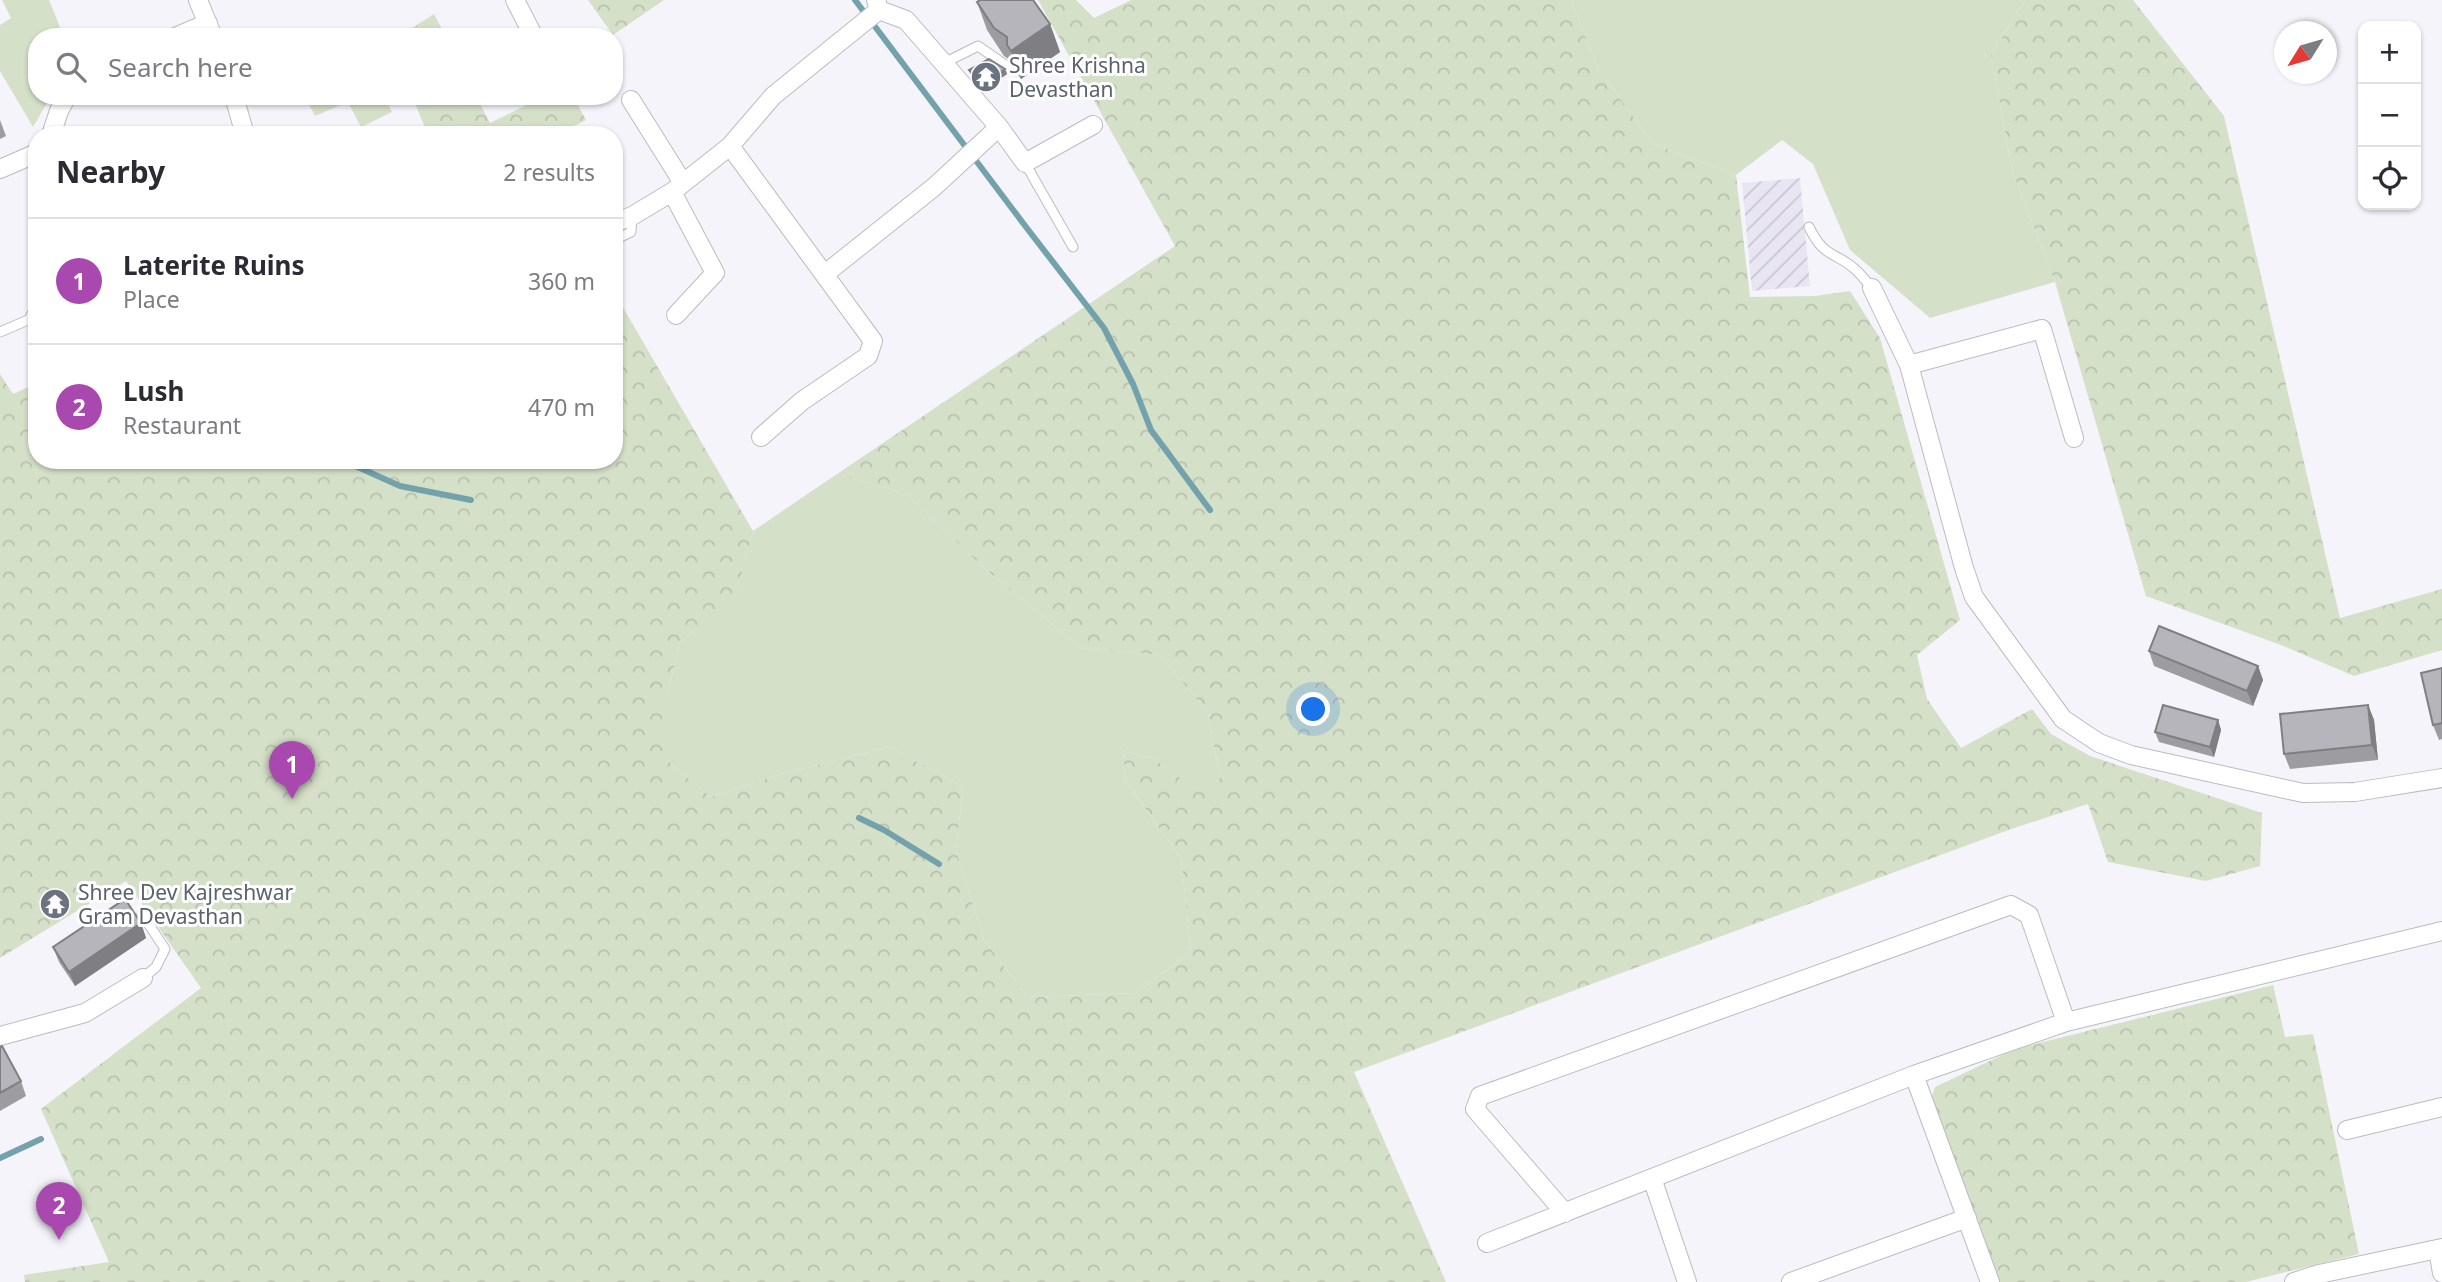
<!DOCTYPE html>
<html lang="en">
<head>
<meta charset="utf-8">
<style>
  body { margin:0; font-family:"Noto Sans",sans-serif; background:#f2f2f3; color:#2b2b33 }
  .controls { position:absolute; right:21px; top:21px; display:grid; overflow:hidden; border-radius:14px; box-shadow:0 2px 5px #0004 }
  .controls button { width:63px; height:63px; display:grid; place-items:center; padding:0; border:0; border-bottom:2px solid #e1e1e2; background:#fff; color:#2b2b33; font:35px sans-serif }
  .compass { position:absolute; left:2274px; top:21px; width:63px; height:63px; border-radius:50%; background:#fff; box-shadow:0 2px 5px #0004; rotate:233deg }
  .you { position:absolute; left:1314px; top:710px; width:24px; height:24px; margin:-18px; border:5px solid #fff; border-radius:50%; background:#1a73e8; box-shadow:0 0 0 10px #1a73e833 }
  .badge { display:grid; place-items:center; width:46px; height:46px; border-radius:50%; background:#a949b0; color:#fff; font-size:23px; font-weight:700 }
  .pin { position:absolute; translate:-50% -58px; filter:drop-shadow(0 2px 4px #0008) }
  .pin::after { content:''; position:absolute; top:37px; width:24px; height:21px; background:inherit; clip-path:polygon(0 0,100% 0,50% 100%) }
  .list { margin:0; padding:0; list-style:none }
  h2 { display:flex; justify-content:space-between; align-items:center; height:91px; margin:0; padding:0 28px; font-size:30px }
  h2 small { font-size:23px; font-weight:400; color:#7c7c81 }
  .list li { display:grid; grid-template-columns:46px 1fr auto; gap:21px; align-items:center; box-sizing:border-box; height:126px; padding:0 28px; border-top:2px solid #e1e1e2 }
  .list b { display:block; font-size:26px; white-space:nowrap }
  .list p { margin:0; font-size:23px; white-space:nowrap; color:#7c7c81 }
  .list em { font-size:23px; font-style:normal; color:#7c7c81 }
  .icon { flex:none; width:38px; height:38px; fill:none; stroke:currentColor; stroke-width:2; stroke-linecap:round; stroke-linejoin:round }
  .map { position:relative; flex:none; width:2442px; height:1282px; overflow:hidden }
  .search { position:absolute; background:#fff; box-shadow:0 2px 5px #0004; left:28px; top:28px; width:595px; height:77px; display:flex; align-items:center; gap:18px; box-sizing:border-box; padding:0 24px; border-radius:28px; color:#7c7c81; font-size:26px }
  .panel { position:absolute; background:#fff; box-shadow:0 2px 5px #0004; left:28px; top:126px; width:595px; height:343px; border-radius:28px }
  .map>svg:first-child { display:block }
  .industrial { fill:url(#industrial-furrows) }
  .green { fill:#d5e0c8 }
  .forest { fill:url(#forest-crowns) }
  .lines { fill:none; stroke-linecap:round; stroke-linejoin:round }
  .stream { stroke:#73a1ac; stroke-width:6 }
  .service-casing { stroke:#bcbbc1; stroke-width:11 }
  .minor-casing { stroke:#bcbbc1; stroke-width:20 }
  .service { stroke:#fff; stroke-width:9 }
  .minor { stroke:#fff; stroke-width:18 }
  .wall { fill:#9d9ca1 }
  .shaded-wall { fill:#7f7f83 }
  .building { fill:#b6b5bb; stroke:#7f7f83; stroke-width:2 }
  .labels { text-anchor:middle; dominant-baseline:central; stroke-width:6; stroke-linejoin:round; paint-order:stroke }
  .worship-label { font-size:21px; fill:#5b616d; stroke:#fff; text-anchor:start }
</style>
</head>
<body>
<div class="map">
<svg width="2442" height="1282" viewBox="0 0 2442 1282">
  <defs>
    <pattern id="industrial-furrows" width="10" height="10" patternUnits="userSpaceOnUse" patternTransform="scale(1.75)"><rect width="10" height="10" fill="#e9e6f3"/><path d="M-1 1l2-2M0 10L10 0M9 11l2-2" fill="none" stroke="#c9c6d1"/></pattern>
    <pattern id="forest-crowns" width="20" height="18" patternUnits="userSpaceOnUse" patternTransform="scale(1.75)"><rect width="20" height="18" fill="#d5e0c8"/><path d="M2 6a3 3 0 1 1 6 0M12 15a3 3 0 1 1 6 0" fill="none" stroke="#b8c1ad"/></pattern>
  </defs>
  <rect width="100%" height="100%" fill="#f5f4fa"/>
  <path class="industrial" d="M 1800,178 L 1810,286 L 1752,291 L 1742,183 Z"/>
  <path class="green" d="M 2,0 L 49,0 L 64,37 L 37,37 L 37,96 L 51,96 L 33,127 L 0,71 L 0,25 L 11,18 Z
    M 1571,0 L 2025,0 L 1991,55 L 2012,170 L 2055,282 L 1930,318 L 1850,250 L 1813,164 L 1782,140 L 1736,175 L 1653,144 L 1598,68 Z
    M 305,96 L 384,96 L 392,112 L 361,127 L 348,102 L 315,116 Z
    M 837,474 L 907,494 L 983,567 L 1081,648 L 1160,655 L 1208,713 L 1220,778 L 1199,793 L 1154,759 L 1123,751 L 1126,782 L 1181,858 L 1191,952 L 1136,993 L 1027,997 L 984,940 L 956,850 L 963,786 L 889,747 L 774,776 L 711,797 L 667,760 L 135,749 L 667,695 L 680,642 L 734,601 L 753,531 Z"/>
  <path class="forest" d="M 588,0 L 664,0 L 613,35 Z
    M 1038,0 L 1076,0 L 1094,18 L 1131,0 L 1571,0 L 1598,68 L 1653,144 L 1736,175 L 1750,297 L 1815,296 L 1850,291 L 1880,338 L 1960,620 L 1917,655 L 1927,699 L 1961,748 L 2032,709 L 2051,734 L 2090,756 L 2262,813 L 2260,866 L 2206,881 L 2108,862 L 2088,804 L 2011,829 L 1354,1072 L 1446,1282 L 25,1282 L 24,1275 L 109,1262 L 41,1109 L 201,988 L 126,881 L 0,958 L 0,374 L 13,394 L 37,383 L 37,460 L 614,460 L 614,292 L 753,531 L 734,602 L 680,642 L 667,695 L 667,760 L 711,797 L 774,776 L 889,747 L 963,786 L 956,850 L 984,940 L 1027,997 L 1136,993 L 1191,952 L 1181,858 L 1126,782 L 1123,751 L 1154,759 L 1199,792 L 1220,778 L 1208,713 L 1160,655 L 1081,648 L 983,567 L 907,494 L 837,474 L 1175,246 Z
    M 2025,0 L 2133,0 L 2224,116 L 2340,618 L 2442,589 L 2442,650 L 2354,676 L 2281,645 L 2146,596 L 2055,282 L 2012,170 L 1991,55 Z
    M 434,14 L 446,37 L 398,37 Z
    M 412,96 L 476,96 L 490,123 L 545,96 L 573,96 L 586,120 L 556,135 L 428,135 Z
    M 2273,985 L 2285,1037 L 2313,1034 L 2359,1254 L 2246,1282 L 1999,1282 L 1931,1099 L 1935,1087 L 2015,1049 Z"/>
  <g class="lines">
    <path class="stream" d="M 855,0 L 1026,227 L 1104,328 L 1133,384 L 1151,430 L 1210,510
      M 342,460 L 400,486 L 471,500
      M 859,818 L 884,830 L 939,864
      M 0,1158 L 41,1139"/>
    <g class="service-casing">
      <path id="service" d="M 944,63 L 978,46 L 1011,69
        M 1025,163 L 1073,247
        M 1809,227 C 1825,260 1836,251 1857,271 C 1862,276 1867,282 1872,288
        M 614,240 L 631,232 L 632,216
        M 0,332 L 35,317
        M 142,914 L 165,949 L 156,967 L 143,978"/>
    </g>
    <g class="minor-casing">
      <path id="minor" d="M 198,0 L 213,37
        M 515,0 L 534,37
        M 879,10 L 906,20 L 999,127 L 1025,163 L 1093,125
        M 175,37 L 208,23
        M 234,96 L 245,135
        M 631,100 L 683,183
        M 51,135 L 59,111 L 67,96
        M 730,146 L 873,341 L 868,356 L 802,401 L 761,437
        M 0,169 L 37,153
        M 672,192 L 715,273 L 676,315
        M 614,223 L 632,216 L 672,192 L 730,146 L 773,96 L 879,10 L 876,0
        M 825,274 L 934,187 L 999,127
        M 1872,288 L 1909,365 L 1964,568 L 1974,597 L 2063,719 L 2099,743 L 2131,755 L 2303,793 L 2355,792 L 2442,778
        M 35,317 L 37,316
        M 1909,365 L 2042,329 L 2074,438
        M 0,1036 L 85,1013 L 143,978
        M 1914,1075 L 1990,1282
        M 2347,1130 L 2442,1107
        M 1652,1178 L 1687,1282
        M 1565,1213 L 1475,1109 L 1480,1096 L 2011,905 L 2029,915 L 2066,1022
        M 1487,1243 L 1914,1075 L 2066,1022 L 2442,931
        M 2438,1250 L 2442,1273
        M 1791,1282 L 1967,1218
        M 2294,1282 L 2319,1274 L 2442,1248"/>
    </g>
    <use href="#service" class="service"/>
    <use href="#minor" class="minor"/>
  </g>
  <path class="wall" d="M 977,2 L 1050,24 L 1060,52 L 1021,79 L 1017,73 L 1013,62 L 1004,56 L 987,30 Z
    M 969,70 L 1007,74 L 984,90 L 971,75 Z
    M 0,120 L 6,136 L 0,139 Z
    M 2149,651 L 2258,666 L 2263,680 L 2253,706 L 2154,666 Z
    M 2442,668 L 2442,739 L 2439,740 L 2433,725 Z
    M 2368,705 L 2374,720 L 2378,760 L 2290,769 L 2284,754 Z
    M 2218,720 L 2221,730 L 2214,757 L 2159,742 L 2155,732 Z
    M 141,923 L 146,938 L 75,986 L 59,962 L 53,947 Z
    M 0,1047 L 21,1081 L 26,1096 L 0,1111 Z"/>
  <path class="shaded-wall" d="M 1050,24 L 1060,52 L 1021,79 L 1011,51 Z
    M 1005,69 L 1007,74 L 984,90 L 982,85 Z
    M 2258,666 L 2263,680 L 2253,706 L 2247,691 Z
    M 2368,705 L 2374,720 L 2378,760 L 2372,745 Z
    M 2218,720 L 2221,730 L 2214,757 L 2210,747 Z
    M 141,923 L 146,938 L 75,986 L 69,972 Z"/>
  <path class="building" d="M 980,0 L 1033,0 L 1050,24 L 1011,51 L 1007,45 L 1007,37 L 994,28 L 977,2 Z
    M 989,59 L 1005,69 L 982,85 L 969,70 Z
    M 2159,626 L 2258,666 L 2247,691 L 2149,651 Z
    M 2442,668 L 2442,723 L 2433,725 L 2421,673 Z
    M 2163,705 L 2218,720 L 2210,747 L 2155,732 Z
    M 2368,705 L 2372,745 L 2284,754 L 2280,714 Z
    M 125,899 L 141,923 L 69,972 L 53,947 Z
    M 2,1046 L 21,1081 L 0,1093 L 0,1047 Z"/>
  <defs>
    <g id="temple-disc" transform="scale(1.575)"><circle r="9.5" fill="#6b7280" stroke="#fff"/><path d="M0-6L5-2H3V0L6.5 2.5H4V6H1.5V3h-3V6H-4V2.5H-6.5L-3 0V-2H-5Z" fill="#fff"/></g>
  </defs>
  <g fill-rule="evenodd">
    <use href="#temple-disc" x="986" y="77"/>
    <use href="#temple-disc" x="55" y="904"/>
  </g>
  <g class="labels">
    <g class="worship-label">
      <text x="1009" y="65">Shree Krishna<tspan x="1009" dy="24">Devasthan</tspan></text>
      <text x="78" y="892">Shree Dev Kajreshwar<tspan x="78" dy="24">Gram Devasthan</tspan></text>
    </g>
  </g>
</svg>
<div class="controls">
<button>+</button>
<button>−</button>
<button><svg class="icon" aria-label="locate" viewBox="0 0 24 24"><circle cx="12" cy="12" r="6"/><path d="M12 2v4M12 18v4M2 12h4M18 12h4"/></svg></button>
</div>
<svg class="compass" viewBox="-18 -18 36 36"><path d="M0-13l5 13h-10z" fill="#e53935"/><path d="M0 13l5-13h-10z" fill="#7c7c81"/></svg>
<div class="you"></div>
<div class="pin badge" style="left:292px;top:799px">1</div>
<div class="pin badge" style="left:59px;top:1240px">2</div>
<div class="search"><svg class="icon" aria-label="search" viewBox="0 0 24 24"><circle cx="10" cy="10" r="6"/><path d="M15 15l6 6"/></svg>Search here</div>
<section class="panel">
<h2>Nearby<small>2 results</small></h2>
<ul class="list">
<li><span class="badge">1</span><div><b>Laterite Ruins</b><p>Place</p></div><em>360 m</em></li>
<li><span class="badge">2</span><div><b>Lush</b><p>Restaurant</p></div><em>470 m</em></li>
</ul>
</section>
</div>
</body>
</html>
